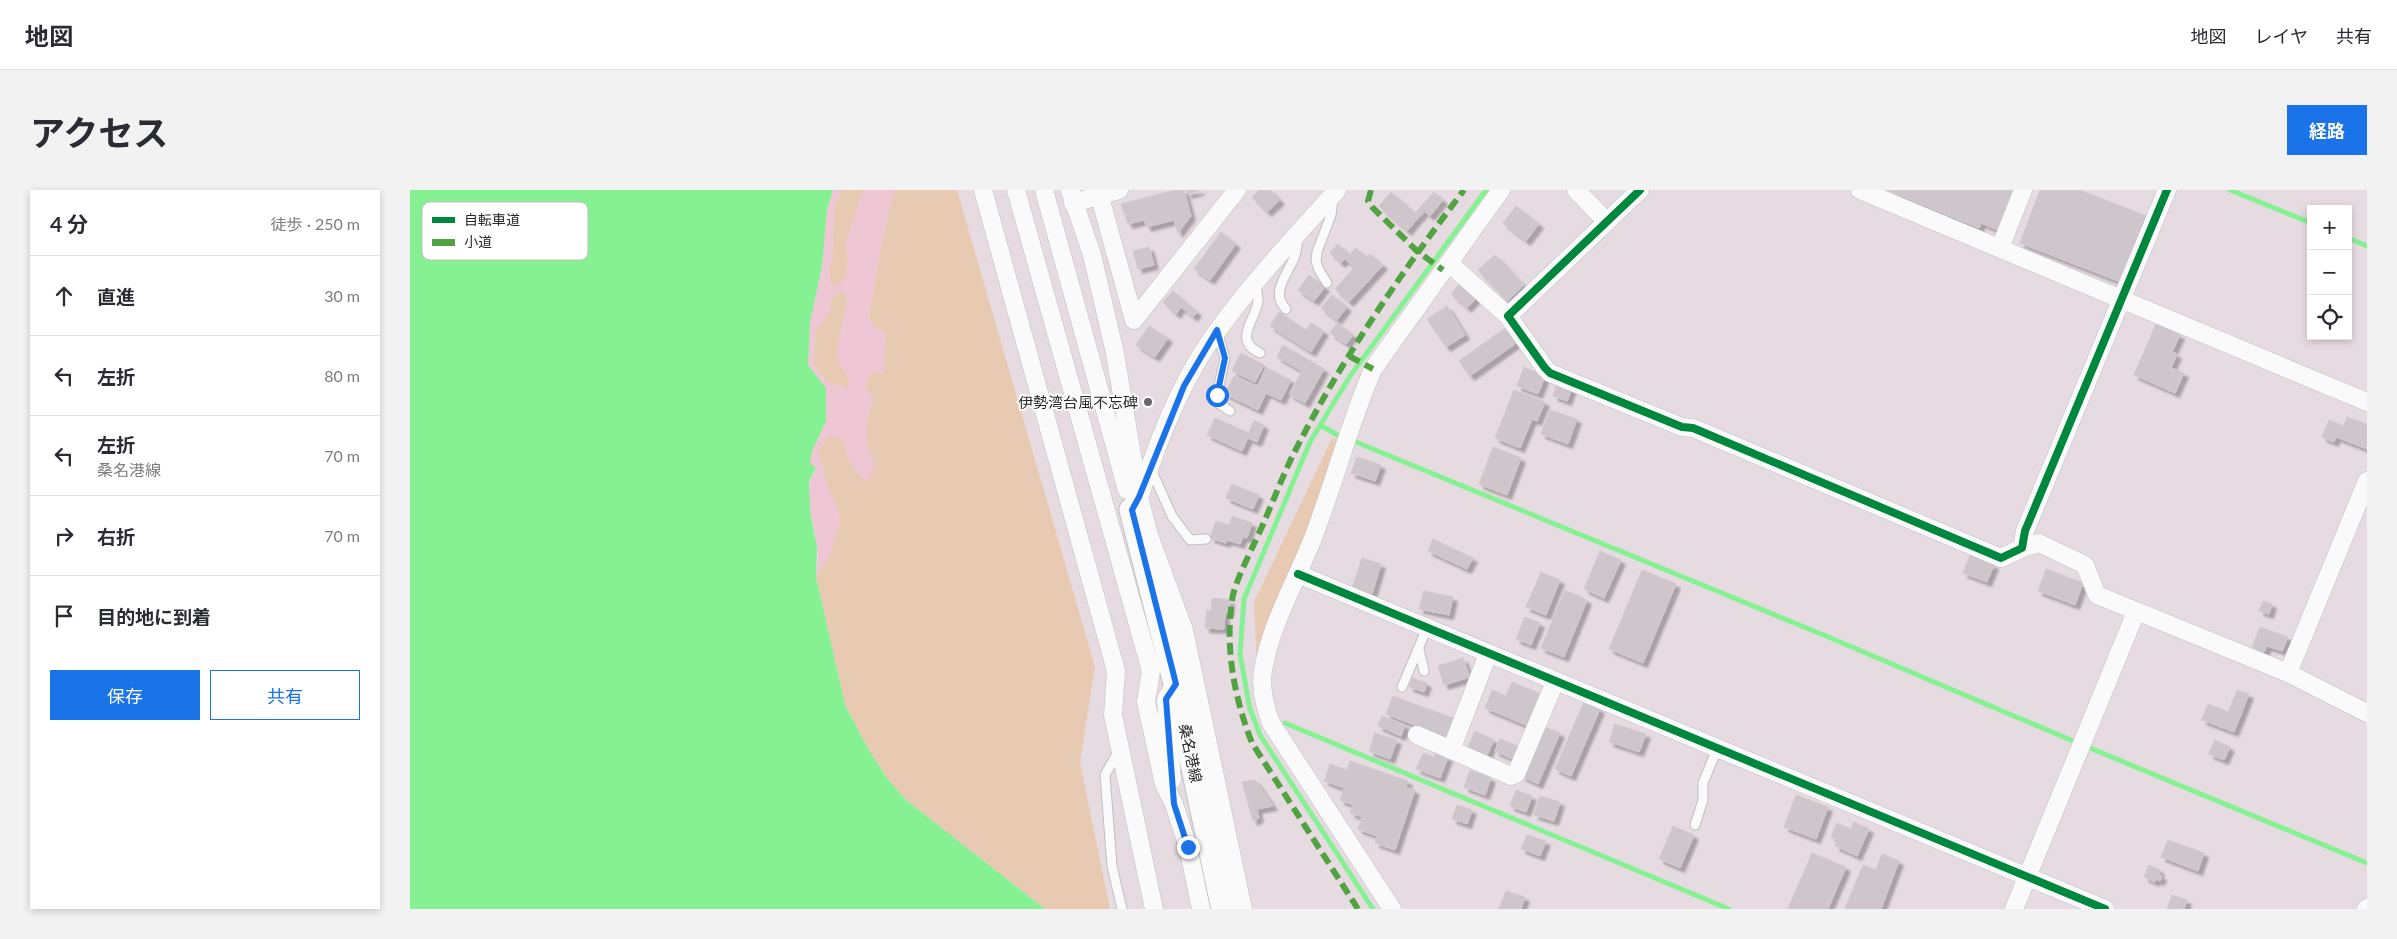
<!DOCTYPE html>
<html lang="ja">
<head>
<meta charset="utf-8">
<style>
  body { margin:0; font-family:Lato,"Noto Sans JP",sans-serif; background:#f2f2f3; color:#2b2b33 }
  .controls { position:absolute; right:15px; top:15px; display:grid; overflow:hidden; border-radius:0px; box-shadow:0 2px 8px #0003 }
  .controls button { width:45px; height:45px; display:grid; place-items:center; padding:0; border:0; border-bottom:1px solid #e1e1e2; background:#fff; color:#2b2b33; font:25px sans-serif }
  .stop { position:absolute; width:15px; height:15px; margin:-11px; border:4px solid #1a73e8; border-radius:50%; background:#fff }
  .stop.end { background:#1a73e8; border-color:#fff; box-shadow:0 1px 5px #0008 }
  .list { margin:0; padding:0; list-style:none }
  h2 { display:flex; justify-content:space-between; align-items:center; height:65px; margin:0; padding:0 20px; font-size:21px }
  h2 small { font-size:16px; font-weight:400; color:#7c7c81 }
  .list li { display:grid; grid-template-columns:32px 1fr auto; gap:15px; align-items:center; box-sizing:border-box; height:80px; padding:0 20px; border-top:1px solid #e1e1e2 }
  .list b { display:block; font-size:19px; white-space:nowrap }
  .list p { margin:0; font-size:16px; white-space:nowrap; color:#7c7c81 }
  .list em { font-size:16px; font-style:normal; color:#7c7c81 }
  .actions { display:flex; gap:10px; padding:15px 20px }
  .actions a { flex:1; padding:11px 0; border:1px solid #1a73e8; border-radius:0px; text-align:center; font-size:18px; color:#1a73e8 }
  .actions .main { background:#1a73e8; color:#fff }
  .icon { flex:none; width:28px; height:28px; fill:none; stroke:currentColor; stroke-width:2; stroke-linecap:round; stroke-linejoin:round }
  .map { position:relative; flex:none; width:1957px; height:719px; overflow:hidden; border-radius:0px }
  header { display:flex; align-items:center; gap:30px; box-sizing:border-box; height:70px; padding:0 25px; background:#fff; border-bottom:1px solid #e1e1e2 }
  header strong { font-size:24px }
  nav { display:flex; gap:28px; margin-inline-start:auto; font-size:18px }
  .intro { display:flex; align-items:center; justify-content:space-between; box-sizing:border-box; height:120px; padding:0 30px }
  h1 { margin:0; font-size:35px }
  .button { padding:12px 22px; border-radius:0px; background:#1a73e8; color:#fff; font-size:18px; font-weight:700 }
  main { display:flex; gap:30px; padding:0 30px }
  aside { flex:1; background:#fff; border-radius:0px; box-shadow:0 2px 8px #0003 }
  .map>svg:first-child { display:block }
  .green { fill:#e8cab3 }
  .sand { fill:#efc6d4; fill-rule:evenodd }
  .water { fill:#86f192 }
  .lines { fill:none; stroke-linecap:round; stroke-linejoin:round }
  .stream { stroke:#86f192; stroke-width:5 }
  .building { fill:#cec6cb; stroke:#d2c8cd; filter:url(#shadow) }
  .service-casing { stroke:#bfbfc0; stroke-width:11 }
  .minor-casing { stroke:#bfbfc0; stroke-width:19 }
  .secondary-casing { stroke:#bfbfc0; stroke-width:27 }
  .service { stroke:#fbfafb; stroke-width:9 }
  .minor { stroke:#fbfafb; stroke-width:18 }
  .secondary { stroke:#fbfafb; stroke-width:25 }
  .quiet { stroke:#51a342; stroke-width:6; stroke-dasharray:12 6; stroke-linecap:butt }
  .cycleway-casing { stroke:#fff; stroke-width:11 }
  .cycleway { stroke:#00873e; stroke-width:8 }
  .route { stroke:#1a73e8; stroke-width:6 }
  .poi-dot { fill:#6a6668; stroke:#fff; stroke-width:2 }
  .labels { text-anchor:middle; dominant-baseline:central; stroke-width:4; stroke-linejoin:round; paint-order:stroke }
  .poi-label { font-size:15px; fill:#272727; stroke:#fff; text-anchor:end }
  .street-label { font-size:15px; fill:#272727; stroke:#fff }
  .key { fill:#fff; stroke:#bebebe; stroke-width:1 }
  .key-label { font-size:14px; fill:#272727 }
</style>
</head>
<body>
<header>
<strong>地図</strong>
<nav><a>地図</a><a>レイヤ</a><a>共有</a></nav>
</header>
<div class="intro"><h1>アクセス</h1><a class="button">経路</a></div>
<main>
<aside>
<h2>4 分<small>徒歩 · 250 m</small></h2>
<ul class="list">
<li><svg class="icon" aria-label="ahead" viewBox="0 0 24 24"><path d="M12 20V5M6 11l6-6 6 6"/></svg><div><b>直進</b></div><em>30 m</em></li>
<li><svg class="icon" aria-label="left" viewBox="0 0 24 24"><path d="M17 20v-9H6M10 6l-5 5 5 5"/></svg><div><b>左折</b></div><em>80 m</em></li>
<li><svg class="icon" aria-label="left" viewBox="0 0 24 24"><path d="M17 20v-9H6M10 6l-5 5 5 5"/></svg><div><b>左折</b><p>桑名港線</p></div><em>70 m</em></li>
<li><svg class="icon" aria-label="right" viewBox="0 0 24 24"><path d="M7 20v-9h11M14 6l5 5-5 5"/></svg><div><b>右折</b></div><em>70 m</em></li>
<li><svg class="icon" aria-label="arrive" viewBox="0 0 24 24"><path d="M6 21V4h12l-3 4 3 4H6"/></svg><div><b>目的地に到着</b></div></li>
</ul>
<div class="actions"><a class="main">保存</a><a>共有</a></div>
</aside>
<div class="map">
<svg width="1957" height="719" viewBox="0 0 1957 719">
  <defs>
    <filter id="shadow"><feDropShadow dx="4.5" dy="4.5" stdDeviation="1" flood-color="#0004"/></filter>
  </defs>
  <rect width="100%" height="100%" fill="#e7dbe2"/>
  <path class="green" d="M 432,0 L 453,0 L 436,53 L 438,70 L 436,88 L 426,97 L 420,92 L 419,82 L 422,68 L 424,16 Z
    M 484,0 L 547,0 L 685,477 L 670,572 L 700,719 L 635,719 L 496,610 L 477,588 L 457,557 L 435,515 L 406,387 L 421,363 L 428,318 L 419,301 L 408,262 L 418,247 L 429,247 L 434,253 L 439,270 L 465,275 C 452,244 453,241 464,208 L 455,198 L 462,182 L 474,184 L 466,138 L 459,129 L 471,55 Z
    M 428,102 L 436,103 L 437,109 L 430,173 L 439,186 L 440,193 L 438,198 L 416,191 L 403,174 L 406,140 L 421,121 L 420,111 Z
    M 922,248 L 930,251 L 886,371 L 873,395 L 847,477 L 844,412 Z"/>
  <path class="sand" d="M 423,0 L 432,0 L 424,16 L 422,68 L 419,82 L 420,92 L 426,97 L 436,87 L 438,70 L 436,53 L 453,0 L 484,0 L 471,55 L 459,128 L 466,138 L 476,142 L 474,184 L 462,182 L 455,198 L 464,208 C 453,241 452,244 465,275 L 457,292 C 450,285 443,279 439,270 C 436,261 435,255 429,247 L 418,247 L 408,262 L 419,301 L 428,317 L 430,332 L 421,363 L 406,387 C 407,376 408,365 407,355 C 405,333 390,302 405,283 L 400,273 L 402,261 L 416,231 L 416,198 L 398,175 L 400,132 L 412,76 L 417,19 ZM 428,102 L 436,103 L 437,109 L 426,164 L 440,193 L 438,198 L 416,191 L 403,174 L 406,140 L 421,121 L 420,111 Z"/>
  <path class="water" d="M 0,0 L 423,0 L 417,19 L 412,76 L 400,132 L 398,175 L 416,198 L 416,231 L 402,261 L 400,273 L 406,278 L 399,291 L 400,322 L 407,356 L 406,387 L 435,515 L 457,557 L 477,588 L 496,610 L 635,719 L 0,719 Z"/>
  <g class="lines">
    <path class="stream" d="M 1820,0 L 1901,33
      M 1938,48 L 1957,56
      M 910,235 L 931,247
      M 946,252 L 1416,446 L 1663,551
      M 875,533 L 1319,719
      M 1680,558 L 1957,673
      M 963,719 L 850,545 L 840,519 L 830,464 L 834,409 L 900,252 L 940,186 L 1076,0"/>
  </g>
  <path class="building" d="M 765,0 L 774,0 L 781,26 L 768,43 L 764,30 L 737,37 L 734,30 L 718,34 L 711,14 Z
    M 777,0 L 791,0 L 778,4 Z
    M 849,0 L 860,0 L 870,10 L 857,22 L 842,7 Z
    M 1477,0 L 1607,0 L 1590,41 L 1571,33 L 1569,38 Z
    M 1630,0 L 1670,0 L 1739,27 L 1713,93 L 1610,53 Z
    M 981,2 L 1005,23 L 1024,2 L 1033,10 L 1020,26 L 1014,21 L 997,41 L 969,16 Z
    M 1106,16 L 1129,34 L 1116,51 L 1093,33 Z
    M 811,42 L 826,54 L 800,90 L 784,79 Z
    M 928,54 L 939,65 L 946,58 L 957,68 L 960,64 L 973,75 L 939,112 L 925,99 L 944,78 L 935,69 L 931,73 L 920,63 Z
    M 739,57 L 744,75 L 728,79 L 723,61 Z
    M 1085,65 L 1114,95 L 1097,111 L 1068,80 Z
    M 899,85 L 915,97 L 904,111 L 888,100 Z
    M 1052,91 L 1069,105 L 1057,118 L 1041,104 Z
    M 763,101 L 787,122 L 783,127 L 771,117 L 766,124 L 753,112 Z
    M 922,105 L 937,117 L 927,130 L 911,118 Z
    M 1037,116 L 1055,145 L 1036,157 L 1017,129 Z
    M 869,122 L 896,140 L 901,133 L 914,141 L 901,162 L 860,136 Z
    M 927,133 L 943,145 L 936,154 L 920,143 Z
    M 1746,134 L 1770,145 L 1762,162 L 1767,164 L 1761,178 L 1774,183 L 1765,203 L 1724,185 Z
    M 739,136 L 758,148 L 745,167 L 726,155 Z
    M 1098,136 L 1109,151 L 1060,186 L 1049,171 Z
    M 873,155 L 914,179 L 895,213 L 879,204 L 892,181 L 867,167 Z
    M 831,163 L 854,175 L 845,192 L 822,181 Z
    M 1114,177 L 1135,186 L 1128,204 L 1107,196 Z
    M 856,178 L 881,190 L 871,210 L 856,203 L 848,220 L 815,204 L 824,186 L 847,197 Z
    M 1147,193 L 1162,198 L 1157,211 L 1143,206 Z
    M 1104,200 L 1135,212 L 1127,231 L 1122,229 L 1110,258 L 1085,248 Z
    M 1140,220 L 1167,229 L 1158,254 L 1131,244 Z
    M 1937,227 L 1957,234 L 1957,259 L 1926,247 L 1924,252 L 1912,247 L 1919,230 L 1934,236 Z
    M 805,228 L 839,243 L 844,230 L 854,235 L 847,252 L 838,248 L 832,261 L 797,245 Z
    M 1083,257 L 1111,268 L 1097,305 L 1069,294 Z
    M 947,267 L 971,275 L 965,291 L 941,283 Z
    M 822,294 L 849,305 L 843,319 L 816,308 Z
    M 822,326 L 842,333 L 837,348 L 833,347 L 830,354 L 817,350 L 816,353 L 800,348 L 806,331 L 819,335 Z
    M 1023,349 L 1063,368 L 1057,379 L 1018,361 Z
    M 1190,361 L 1211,370 L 1194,408 L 1174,399 Z
    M 1560,365 L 1584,375 L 1577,392 L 1553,383 Z
    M 952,368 L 971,374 L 962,404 L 942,398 Z
    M 1636,379 L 1673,393 L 1665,415 L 1628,401 Z
    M 1232,380 L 1266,394 L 1233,473 L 1199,459 Z
    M 1131,382 L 1150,390 L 1136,425 L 1116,417 Z
    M 1155,400 L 1177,410 L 1154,467 L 1131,458 Z
    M 1014,401 L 1043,407 L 1039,425 L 1009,419 Z
    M 802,408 L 820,410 L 819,423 L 815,423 L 814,439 L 795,438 L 797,420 L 801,421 Z
    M 1853,411 L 1862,414 L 1859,424 L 1849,421 Z
    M 1115,427 L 1130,433 L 1121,455 L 1106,449 Z
    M 1850,437 L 1878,447 L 1872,461 L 1857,456 L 1854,462 L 1842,457 Z
    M 1053,468 L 1060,487 L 1034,495 L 1028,476 Z
    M 1002,488 L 1017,493 L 1014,502 L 999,497 Z
    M 1102,492 L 1136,506 L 1123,538 L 1075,518 L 1082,500 L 1096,506 Z
    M 1827,500 L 1839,504 L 1824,542 L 1792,530 L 1798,514 L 1818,522 Z
    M 983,506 L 1048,530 L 1041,549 L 976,524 Z
    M 1174,512 L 1190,519 L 1161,586 L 1145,579 Z
    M 972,526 L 995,535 L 991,546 L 968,536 Z
    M 1205,534 L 1236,544 L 1229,562 L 1199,552 Z
    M 1133,536 L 1150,543 L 1128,594 L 1111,586 Z
    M 1065,541 L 1084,550 L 1077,565 L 1058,557 Z
    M 965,543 L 987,550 L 980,569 L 959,561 Z
    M 1090,549 L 1110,557 L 1105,570 L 1085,561 Z
    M 1805,550 L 1820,557 L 1814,570 L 1799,564 Z
    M 1025,562 L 1038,567 L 1030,588 L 1006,579 L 1013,563 L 1024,567 Z
    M 940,571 L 998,591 L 996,597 L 1005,600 L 985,660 L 965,653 L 967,646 L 948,639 L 952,627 L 940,623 L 943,615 L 930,610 L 934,598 L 914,591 L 920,574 L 937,580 Z
    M 1060,580 L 1081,588 L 1075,605 L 1054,597 Z
    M 845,590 L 863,616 L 847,619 L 849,628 L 843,631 L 832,592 Z
    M 1106,600 L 1122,606 L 1116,622 L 1100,616 Z
    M 1386,605 L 1418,617 L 1406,649 L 1374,637 Z
    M 1130,606 L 1150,612 L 1144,631 L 1124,625 Z
    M 1047,615 L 1062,620 L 1057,634 L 1042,629 Z
    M 1444,632 L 1459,639 L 1447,666 L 1425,656 L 1428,650 L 1421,647 L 1427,633 L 1441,639 Z
    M 1263,636 L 1284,645 L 1270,678 L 1249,669 Z
    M 1117,645 L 1136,651 L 1130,666 L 1111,659 Z
    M 1758,650 L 1794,663 L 1788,681 L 1751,667 Z
    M 1402,663 L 1436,677 L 1418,719 L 1378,719 Z
    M 1472,664 L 1489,671 L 1471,719 L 1435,719 L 1453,675 L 1466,680 Z
    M 1739,675 L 1750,680 L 1748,684 L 1752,686 L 1750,691 L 1746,689 L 1745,692 L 1734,687 Z
    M 1096,701 L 1115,707 L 1111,719 L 1089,719 Z
    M 1762,705 L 1777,710 L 1774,719 L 1757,719 Z"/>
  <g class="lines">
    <g class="service-casing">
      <path id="service" d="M 845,93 C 846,98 848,105 848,110 C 848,127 821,150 850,163
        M 917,93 L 909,80 L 906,71 L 907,62 L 921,25 L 923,9
        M 876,119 C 860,103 877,85 884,68 C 887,62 887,55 888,48
        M 807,141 L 815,168 L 807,205 L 808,213 L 820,221
        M 740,277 L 762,326 L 780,350 L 796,349
        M 1009,459 L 1014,481
        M 992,497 L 1017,438
        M 709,560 L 695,585 L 702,676 L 712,719
        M 1285,635 L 1293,610 L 1293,593 L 1307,559"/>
    </g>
    <g class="minor-casing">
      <path id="minor" d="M 573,0 L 706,481 L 703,525 L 744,719
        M 606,0 L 741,481 L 736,512 L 754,594 L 764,614 L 778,657 L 791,719
        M 634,0 L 717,300
        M 660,0 L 682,65 L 705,163 L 729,307 L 739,345 L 774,440 L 833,719
        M 688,0 L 724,130
        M 1166,0 L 1196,31
        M 1230,0 L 1098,126 L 1135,178 L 1140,183 L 1272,237 L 1283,238 L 1591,368 L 1612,358 L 1615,341 L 1757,0
        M 1450,0 L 1957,212
        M 663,13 L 709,0
        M 1590,58 L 1613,0
        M 1039,73 L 1098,126
        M 724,130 L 827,0
        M 730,305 C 749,249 772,188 808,140 C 844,90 886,46 927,0
        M 1612,358 L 1629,353 L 1675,375 L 1687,405 L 1878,483 L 1957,523
        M 888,384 L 1695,719
        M 1878,483 L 1957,291
        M 1007,545 L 1101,586 L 1106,584 L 1145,492
        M 1041,560 L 1078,464
        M 762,590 L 756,509 L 766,494
        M 982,719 L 861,533 C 855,517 850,499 853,481 C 861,431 889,387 906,340 C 926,287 940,232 963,179 L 1091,0
        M 1604,719 L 1726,422
        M 1956,719 L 1957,718"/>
    </g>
    <g class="secondary-casing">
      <path id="secondary" d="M 722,320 L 766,494 L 814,719"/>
    </g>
    <use href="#service" class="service"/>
    <use href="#minor" class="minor"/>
    <use href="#secondary" class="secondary"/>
    <path class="quiet" d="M 961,0 L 958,11 L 963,18 L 1007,61 L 1033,80
      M 939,166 L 963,179
      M 948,719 L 842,553 C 824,507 814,455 823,405 C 827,387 846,351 854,332 C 864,309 873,285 884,263 C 931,170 991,83 1054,0"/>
    <g class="cycleway-casing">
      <path id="cycleway" d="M 1230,0 L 1098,126 L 1135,178 L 1140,183 L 1272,237 L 1283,238 L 1591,368 L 1612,358 L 1615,341 L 1757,0
        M 888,384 L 1695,719"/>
    </g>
    <use href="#cycleway" class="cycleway"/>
  </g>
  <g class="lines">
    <path class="route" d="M 778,657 L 764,614 L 756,509 L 766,494 L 722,320 L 729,307 L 774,196 L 807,140 L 815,168 L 807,205"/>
  </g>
  <circle class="poi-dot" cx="738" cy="212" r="5"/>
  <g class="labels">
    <g class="poi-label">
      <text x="728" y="212">伊勢湾台風不忘碑</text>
    </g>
    <g class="street-label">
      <text transform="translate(781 563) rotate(78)">桑名港線</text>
    </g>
  </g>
  <rect x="12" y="12" width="166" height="58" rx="8" class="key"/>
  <rect x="22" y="27" width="23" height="6" fill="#00873e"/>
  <rect x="22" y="49" width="23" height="7" fill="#51a342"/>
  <g class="key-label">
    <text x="54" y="35">自転車道</text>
    <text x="54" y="57">小道</text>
  </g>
</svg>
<div class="controls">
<button>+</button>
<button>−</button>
<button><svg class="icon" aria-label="locate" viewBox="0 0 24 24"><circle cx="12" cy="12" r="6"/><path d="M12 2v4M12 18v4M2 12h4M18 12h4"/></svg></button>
</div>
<div class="stop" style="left:807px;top:205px"></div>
<div class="stop end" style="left:778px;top:657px"></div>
</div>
</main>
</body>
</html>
